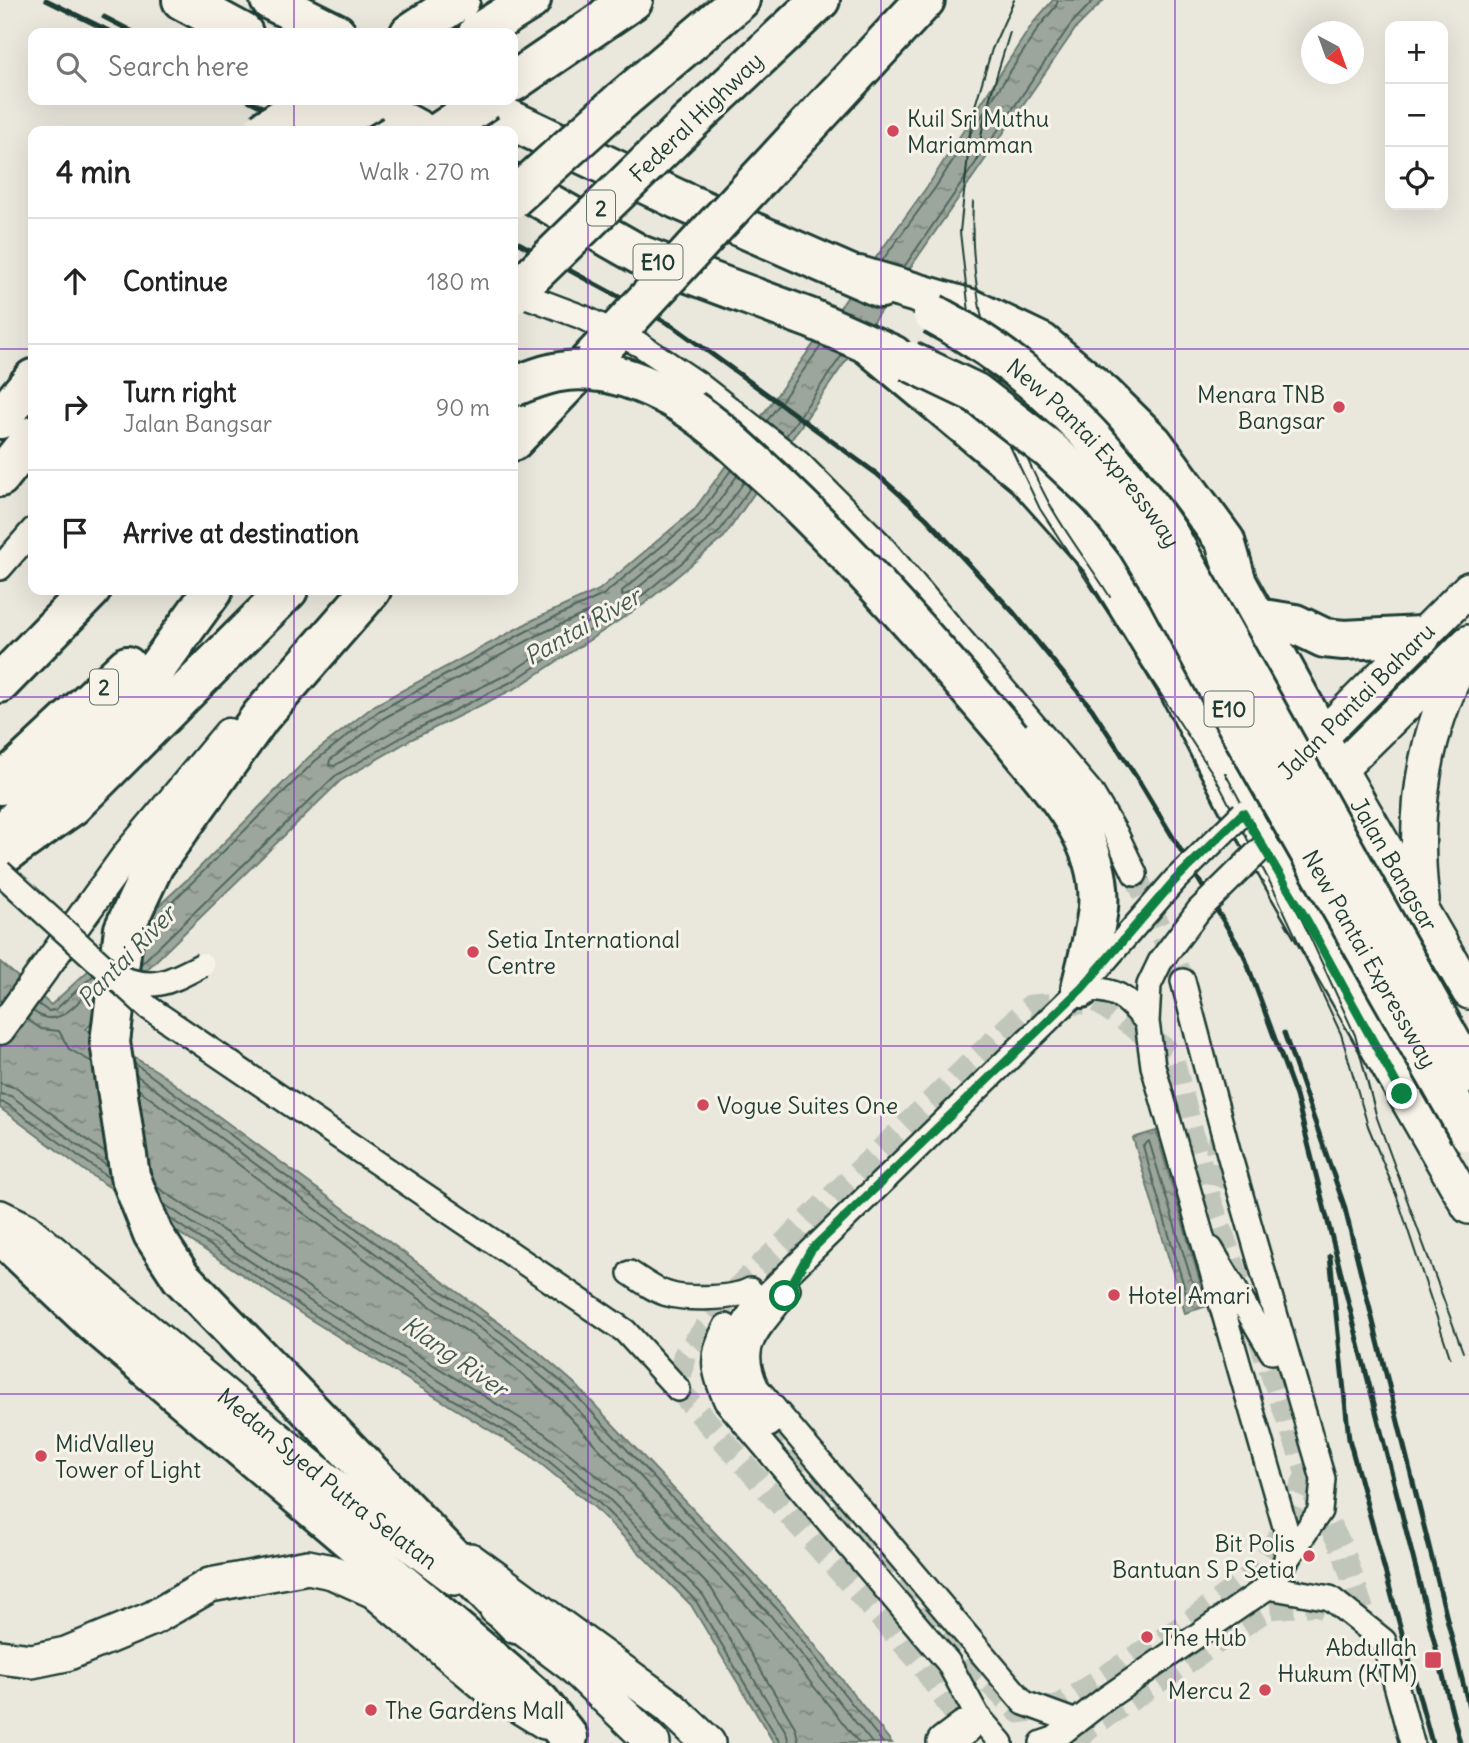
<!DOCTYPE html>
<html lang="en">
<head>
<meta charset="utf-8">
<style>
  body { margin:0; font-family:Delius,sans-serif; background:#f2f2f2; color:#222 }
  .controls { position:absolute; right:21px; top:21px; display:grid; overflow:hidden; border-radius:14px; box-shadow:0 7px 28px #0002 }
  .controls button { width:63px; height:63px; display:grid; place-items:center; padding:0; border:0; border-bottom:2px solid #e0e0e0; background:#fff; color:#222; font:35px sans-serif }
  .compass { position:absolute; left:1301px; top:21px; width:63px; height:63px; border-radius:50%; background:#fff; box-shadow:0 7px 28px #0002; rotate:139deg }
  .stop { position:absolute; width:21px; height:21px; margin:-16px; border:5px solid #0b8043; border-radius:50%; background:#fff }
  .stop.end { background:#0b8043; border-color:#fff; box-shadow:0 2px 7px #0008 }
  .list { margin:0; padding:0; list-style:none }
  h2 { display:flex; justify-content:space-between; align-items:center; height:91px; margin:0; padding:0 28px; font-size:30px }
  h2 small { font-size:23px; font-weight:400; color:#767676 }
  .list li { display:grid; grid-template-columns:46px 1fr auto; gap:21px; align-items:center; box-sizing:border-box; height:126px; padding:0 28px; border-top:2px solid #e0e0e0 }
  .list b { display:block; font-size:26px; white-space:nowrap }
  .list p { margin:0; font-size:23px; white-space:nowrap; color:#767676 }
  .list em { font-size:23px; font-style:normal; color:#767676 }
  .icon { flex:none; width:38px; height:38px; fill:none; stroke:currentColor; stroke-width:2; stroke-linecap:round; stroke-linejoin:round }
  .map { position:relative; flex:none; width:1469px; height:1743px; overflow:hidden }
  .search { position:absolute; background:#fff; box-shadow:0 7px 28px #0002; left:28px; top:28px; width:490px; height:77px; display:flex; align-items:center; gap:18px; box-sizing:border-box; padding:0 24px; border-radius:14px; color:#767676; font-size:26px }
  .panel { position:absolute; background:#fff; box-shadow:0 7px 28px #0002; left:28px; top:126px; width:490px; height:469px; border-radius:14px }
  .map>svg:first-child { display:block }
  .water { fill:url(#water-ripples); stroke:#6a7c72; stroke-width:2 }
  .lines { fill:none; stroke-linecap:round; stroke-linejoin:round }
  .shore { stroke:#51675e; stroke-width:2 }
  .minor-tunnel { stroke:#c1c6bb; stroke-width:23; stroke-dasharray:23 11; stroke-linecap:butt }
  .minor-casing { stroke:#1f3d34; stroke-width:28 }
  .tertiary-casing { stroke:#1f3d34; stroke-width:33 }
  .secondary-casing { stroke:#1f3d34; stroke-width:38 }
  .trunk-casing { stroke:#1f3d34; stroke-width:44 }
  .motorway-casing { stroke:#1f3d34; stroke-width:44 }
  .minor { stroke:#f7f3e8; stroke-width:23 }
  .tertiary { stroke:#f7f3e8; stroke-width:28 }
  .secondary { stroke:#f7f3e8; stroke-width:33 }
  .trunk { stroke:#f7f3e8; stroke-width:38 }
  .motorway { stroke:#f7f3e8; stroke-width:38 }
  .tram { stroke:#1f3d34; stroke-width:2 }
  .rail { stroke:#1f3d34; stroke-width:5 }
  .minor-bridge-casing { stroke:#1f3d34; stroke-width:28; stroke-linecap:butt }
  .trunk-bridge-casing { stroke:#1f3d34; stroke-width:44; stroke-linecap:butt }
  .motorway-bridge-casing { stroke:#1f3d34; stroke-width:44; stroke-linecap:butt }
  .minor-bridge { stroke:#f7f3e8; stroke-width:23 }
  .trunk-bridge { stroke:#f7f3e8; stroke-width:38 }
  .motorway-bridge { stroke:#f7f3e8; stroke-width:38 }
  .route { stroke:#0b8043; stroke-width:9 }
  .grid { fill:none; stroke:#7b2cbf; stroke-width:2; stroke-opacity:0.55 }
  .poi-dot { fill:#d1495b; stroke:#f7f3e8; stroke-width:2.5 }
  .labels { text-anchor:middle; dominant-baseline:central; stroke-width:6; stroke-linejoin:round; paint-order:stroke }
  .shield { fill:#f7f3e8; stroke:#60746a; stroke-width:2 }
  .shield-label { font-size:21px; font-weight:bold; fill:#1f3d34 }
  .street-label { font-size:23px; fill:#1f3d34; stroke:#f7f3e8 }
  .poi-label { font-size:23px; fill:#1f3d34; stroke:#f7f3e8; text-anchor:start }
  .water-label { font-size:24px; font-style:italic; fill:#445c53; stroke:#f7f3e8 }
</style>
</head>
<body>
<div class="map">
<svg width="1469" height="1743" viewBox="0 0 1469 1743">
  <defs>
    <pattern id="water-ripples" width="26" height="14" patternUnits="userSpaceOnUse" patternTransform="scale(1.75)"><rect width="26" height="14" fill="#9ca69c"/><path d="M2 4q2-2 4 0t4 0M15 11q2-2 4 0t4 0" fill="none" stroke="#7f8880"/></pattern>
  </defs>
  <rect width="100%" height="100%" fill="#eae8dd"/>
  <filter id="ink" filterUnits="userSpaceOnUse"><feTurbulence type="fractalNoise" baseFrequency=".0143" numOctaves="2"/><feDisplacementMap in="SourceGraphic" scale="14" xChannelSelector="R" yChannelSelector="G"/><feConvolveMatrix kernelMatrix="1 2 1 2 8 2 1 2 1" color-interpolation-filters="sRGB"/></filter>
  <g filter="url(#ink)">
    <path class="water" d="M 1053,0 L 1104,0 L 1076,28 L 724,537 L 644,604 L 518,687 L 412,739 L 340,781 L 86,1029 L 157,1071 L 536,1350 L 574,1383 L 783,1605 L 892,1743 L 774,1743 L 691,1605 L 595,1508 L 530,1455 L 308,1318 L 88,1173 L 0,1108 L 0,962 L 51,1005 L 191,876 L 310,756 L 375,705 L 533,620 L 599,590 L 694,510 L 929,184 L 1033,23 Z
      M 1156,1131 L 1207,1306 L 1185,1313 L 1133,1138 Z"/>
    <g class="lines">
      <path class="shore" d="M 882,261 L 935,188 L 1039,27 L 1056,6 L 1058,0
        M 904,267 L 1071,24 L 1094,0
        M 767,421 L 821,346
        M 786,436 L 842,355
        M 737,476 L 704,522 L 622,591 L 622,596 L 634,591 L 713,526 L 744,482
        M 595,609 L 599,610 L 599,615 L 510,673 L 404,725 L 334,766 L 329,765 L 330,760 L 384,718 L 540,634 Z
        M 150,924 L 315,761 L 379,711 L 536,626 L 603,595 L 698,516 L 731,470
        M 141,964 L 335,776 L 409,733 L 515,680 L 639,598 L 719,532 L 750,488
        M 38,1004 L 48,1011 L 55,1010 L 94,975
        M 33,1011 C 58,1032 77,1002 96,985
        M 27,1019 L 41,1029 L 59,1031 L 69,1049 L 92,1062
        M 134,1063 L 412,1270 L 506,1336 L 569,1388 L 778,1610 L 883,1743
        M 136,1075 L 407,1277 L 501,1343 L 563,1394 L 771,1616 L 872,1743
        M 0,1083 L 17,1088 L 105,1153
        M 138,1089 L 401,1286 L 495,1351 L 555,1402 L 763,1623 L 859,1743
        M 0,1094 L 11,1096 L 107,1166
        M 0,1102 L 7,1104 L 109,1178
        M 1149,1141 L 1197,1298 L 1193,1303 L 1188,1300 L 1143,1146 Z
        M 157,1187 L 322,1296 L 544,1433 L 611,1487 L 711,1588 L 795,1727 L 799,1743
        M 164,1204 L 316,1305 L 538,1442 L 605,1495 L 703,1595 L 786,1732 L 789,1743
        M 169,1218 L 311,1313 L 534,1449 L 599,1503 L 696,1601 L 780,1743"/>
      <path class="minor-tunnel" d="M 1135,874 L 1183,981
        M 1223,1130 L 1217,1149 L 1217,1177 L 1210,1199 L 1243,1292
        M 1258,1335 L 1315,1497 L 1343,1550 L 1372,1639
        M 769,1425 L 975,1669 L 1019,1712 L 1059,1706 L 1192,1620 L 1261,1568 L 1283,1529 L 1307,1474
        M 975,1743 L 919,1661 L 678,1389 L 684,1356 L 733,1292 L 1030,1006 L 1098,1002 L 1171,1053 L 1210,1199
        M 1077,1743 L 1087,1729 L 1269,1608 L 1319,1604 L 1334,1615"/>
      <g class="minor-casing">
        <path id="minor" d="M 697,383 L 798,462 L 880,544 L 1091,792 L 1116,834 L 1135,874
          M 0,568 L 33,530
          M 1199,910 L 1160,962 L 1149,985 L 1147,1022 L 1153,1066 L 1288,1537 L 1286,1561
          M 1081,988 C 1117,990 1124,995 1147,1022
          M 149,1008 L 625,1331 L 678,1389
          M 1211,1249 L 1272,1352
          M 630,1273 C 641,1280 655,1291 668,1294 C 687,1300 733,1299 750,1290
          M 788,1289 C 766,1327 733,1339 757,1388 L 1024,1703 L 1076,1722
          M 726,1326 C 709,1356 713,1372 726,1401 L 948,1662 L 977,1715 L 1001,1743
          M 769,1425 C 734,1376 717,1362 755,1306 L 1081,988 L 1175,880
          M 1268,1587 L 1330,1598 L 1384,1641 L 1412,1743
          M 1042,1743 L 1054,1739 L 1105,1699 L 1268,1587 L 1320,1511 L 1323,1479 L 1229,1154 L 1183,981"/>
      </g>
      <g class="tertiary-casing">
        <path id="tertiary" d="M 0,1030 L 128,853 L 228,733"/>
      </g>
      <g class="secondary-casing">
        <g id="secondary">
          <path id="s1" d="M 1321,737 L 1469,992"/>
          <path d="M 1303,755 L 1469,589"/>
          <path d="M 1325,784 L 1469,642"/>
          <path d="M 1262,795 L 1243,813 L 1469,1207"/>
          <path d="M 1422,900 C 1412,816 1423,733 1464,658"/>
          <path id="s2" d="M 0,1217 L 26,1230 L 352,1501 L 455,1578"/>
          <path d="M 470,1560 L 668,1705 L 708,1743"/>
          <path d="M 496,1608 L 572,1665 L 653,1743"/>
          <path d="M 0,1657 L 32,1661 L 66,1654 L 153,1618 L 210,1585 L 308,1567 L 332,1572 L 374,1591 L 488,1687 L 545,1722"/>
          <path d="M 944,1743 L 964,1728"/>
        </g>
      </g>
      <g class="trunk-casing">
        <path id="trunk" d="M 896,31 L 925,0
          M 513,82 L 633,0
          M 622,100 L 740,0
          M 689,123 L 820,0
          M 513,441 L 597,353
          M 371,590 L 261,716 L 154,865 L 124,929 L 110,1042 L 130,1176 L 153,1234 L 181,1277 L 517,1624
          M 0,683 L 91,590
          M 1011,738 C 1050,787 1104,840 1098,908 C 1095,934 1087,962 1081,988
          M 0,785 L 127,666
          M 0,837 L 156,669 L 213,590
          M 0,857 L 72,806 L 288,590
          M 0,1234 L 94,1323 L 506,1672 L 540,1702 L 568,1737"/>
      </g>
      <g class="motorway-casing">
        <path id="motorway" d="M 182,0 L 243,33
          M 270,0 L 336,33
          M 606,17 L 628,0
          M 410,33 L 460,0
          M 478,33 L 531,0
          M 363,100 L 420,131
          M 469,100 L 677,199 L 881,288
          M 513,183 L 640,255 L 812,319 L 893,355
          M 859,276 L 971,309 L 1042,343 L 1104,395 L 1153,443 L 1225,541 L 1237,583 L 1321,737
          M 870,346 L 1027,477 L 1101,560 L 1175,681 L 1243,813
          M 0,419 L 33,379
          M 0,477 L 33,436
          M 1257,618 L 1295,624 L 1324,638 L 1344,640 L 1421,636"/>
      </g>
      <use href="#minor" class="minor"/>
      <use href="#tertiary" class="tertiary"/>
      <use href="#secondary" class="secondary"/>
      <use href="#trunk" class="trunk"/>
      <use href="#motorway" class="motorway"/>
      <path class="tram" d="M 1014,0 L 992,49 L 972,116 L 960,232 L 972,339 L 999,423 L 1040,509 L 1215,777 L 1277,896 L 1341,1034 L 1368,1126 L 1397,1197 L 1450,1357
        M 977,160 L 985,114 L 1010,32
        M 973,202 C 968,307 1000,411 1049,503 C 1067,536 1091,566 1110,597
        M 1225,773 L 1288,889 L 1355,1035 L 1377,1118 L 1463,1352"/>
      <path class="rail" d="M 46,0 L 113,33
        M 104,17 L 135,33
        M 248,100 L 310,131
        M 302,118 L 327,131
        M 513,240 L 673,326 L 877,474 L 926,518 L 1014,613 L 1092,709 L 1139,781 L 1244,955 L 1296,1096 L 1460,1743
        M 1284,1033 L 1344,1205 L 1469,1707
        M 1330,1256 L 1349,1439 L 1432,1743"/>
      <g class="minor-bridge-casing">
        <path id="minor-bridge" d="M 513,291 L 582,317 L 639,344 L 697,383
          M 0,872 L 149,1008
          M 1175,880 L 1243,813
          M 1199,910 L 1264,846
          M 121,978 C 157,991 170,981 202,965"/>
      </g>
      <g class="trunk-bridge-casing">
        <path id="trunk-bridge" d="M 441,131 L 487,100
          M 513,198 L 622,100
          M 513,294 L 689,123
          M 598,352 L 896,31
          M 513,387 C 542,375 567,366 600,372 C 623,375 649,386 670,397 C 708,417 741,451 773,480 C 859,561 935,649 1011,738"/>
      </g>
      <g class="motorway-bridge-casing">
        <g id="motorway-bridge">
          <path d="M 263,131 L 310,100"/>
          <path d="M 321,131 L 372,100"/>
          <path id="s3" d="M 933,314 C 1034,368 1104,441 1169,535 L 1469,1074"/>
          <path id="s4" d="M 909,361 L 976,393 L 1050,450 L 1101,498 L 1137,544 L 1167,593 L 1240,730 L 1469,1132"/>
        </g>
      </g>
      <use href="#minor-bridge" class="minor-bridge"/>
      <use href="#trunk-bridge" class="trunk-bridge"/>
      <use href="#motorway-bridge" class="motorway-bridge"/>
    </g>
  </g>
  <g class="lines" filter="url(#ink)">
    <path class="route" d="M 785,1296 L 811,1250 L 1082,988 L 1175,880 L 1243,813 L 1306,919 L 1402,1094"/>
  </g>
  <path class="grid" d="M 294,0 L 294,33M 588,0 L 588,1743M 881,0 L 881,1743M 1175,0 L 1175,1743M 294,100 L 294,131M 0,349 L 33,349M 513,349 L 1469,349M 294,590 L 294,1743M 0,697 L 1469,697M 0,1046 L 1469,1046M 0,1394 L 1469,1394"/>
  <g class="poi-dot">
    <circle cx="893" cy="131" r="7"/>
    <circle cx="1339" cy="407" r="7"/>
    <circle cx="473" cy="952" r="7"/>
    <circle cx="703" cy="1105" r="7"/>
    <circle cx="1114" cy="1295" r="7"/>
    <circle cx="41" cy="1456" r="7"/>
    <circle cx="1309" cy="1556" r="7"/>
    <circle cx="1147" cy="1637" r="7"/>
    <rect x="1424" y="1651" width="18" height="18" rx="3.5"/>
    <circle cx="1265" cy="1690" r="7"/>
    <circle cx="371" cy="1710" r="7"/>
  </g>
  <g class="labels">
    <g class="shield">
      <rect x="587" y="190.5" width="28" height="35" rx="5"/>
      <rect x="633.5" y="244.5" width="49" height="35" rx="5"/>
      <rect x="90" y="669.5" width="28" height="35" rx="5"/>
      <rect x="1204.5" y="691.5" width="49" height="35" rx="5"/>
    </g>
    <g class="shield-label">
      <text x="601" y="208">2</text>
      <text x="658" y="262">E10</text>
      <text x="104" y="687">2</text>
      <text x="1229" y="709">E10</text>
    </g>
    <g class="street-label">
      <text transform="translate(696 117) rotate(-44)">Federal Highway</text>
      <text stroke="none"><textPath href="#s3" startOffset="215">New Pantai Expressway</textPath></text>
      <text transform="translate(1356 701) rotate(-45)">Jalan Pantai Baharu</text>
      <text stroke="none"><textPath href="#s1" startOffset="147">Jalan Bangsar</textPath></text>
      <text stroke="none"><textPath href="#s4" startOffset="772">New Pantai Expressway</textPath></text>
      <text stroke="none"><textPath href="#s2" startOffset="420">Medan Syed Putra Selatan</textPath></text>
    </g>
    <g class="poi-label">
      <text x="907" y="118">Kuil Sri Muthu<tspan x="907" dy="26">Mariamman</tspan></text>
      <text x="1325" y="394" text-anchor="end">Menara TNB<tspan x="1325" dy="26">Bangsar</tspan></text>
      <text x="487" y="939">Setia International<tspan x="487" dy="26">Centre</tspan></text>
      <text x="717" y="1105">Vogue Suites One</text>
      <text x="1128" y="1295">Hotel Amari</text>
      <text x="55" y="1443">MidValley<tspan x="55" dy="26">Tower of Light</tspan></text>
      <text x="1295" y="1543" text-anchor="end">Bit Polis<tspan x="1295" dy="26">Bantuan S P Setia</tspan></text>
      <text x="1161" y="1637">The Hub</text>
      <text x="1417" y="1647" text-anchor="end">Abdullah<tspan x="1417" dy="26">Hukum (KTM)</tspan></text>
      <text x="1251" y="1690" text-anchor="end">Mercu 2</text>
      <text x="385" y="1710">The Gardens Mall</text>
    </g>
    <g class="water-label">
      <text transform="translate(582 626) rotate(-30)">Pantai River</text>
      <text transform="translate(126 956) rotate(-46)">Pantai River</text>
      <text transform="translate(455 1356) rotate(35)">Klang River</text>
    </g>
  </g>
</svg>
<div class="controls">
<button>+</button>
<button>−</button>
<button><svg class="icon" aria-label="locate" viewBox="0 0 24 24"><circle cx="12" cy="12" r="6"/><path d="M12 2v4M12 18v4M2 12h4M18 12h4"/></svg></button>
</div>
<svg class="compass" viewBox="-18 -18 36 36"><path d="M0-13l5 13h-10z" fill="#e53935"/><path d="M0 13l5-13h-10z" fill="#767676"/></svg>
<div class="stop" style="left:785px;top:1296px"></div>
<div class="stop end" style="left:1402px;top:1094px"></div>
<div class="search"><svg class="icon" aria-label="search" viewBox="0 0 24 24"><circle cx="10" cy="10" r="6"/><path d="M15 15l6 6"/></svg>Search here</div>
<section class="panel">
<h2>4 min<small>Walk · 270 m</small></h2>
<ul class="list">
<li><svg class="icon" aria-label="ahead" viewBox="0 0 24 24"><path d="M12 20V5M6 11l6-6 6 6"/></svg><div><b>Continue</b></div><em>180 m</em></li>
<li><svg class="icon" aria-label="right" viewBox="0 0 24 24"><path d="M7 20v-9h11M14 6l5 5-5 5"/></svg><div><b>Turn right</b><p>Jalan Bangsar</p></div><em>90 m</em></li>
<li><svg class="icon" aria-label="arrive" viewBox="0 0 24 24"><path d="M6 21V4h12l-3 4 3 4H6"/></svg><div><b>Arrive at destination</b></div></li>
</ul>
</section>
</div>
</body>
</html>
